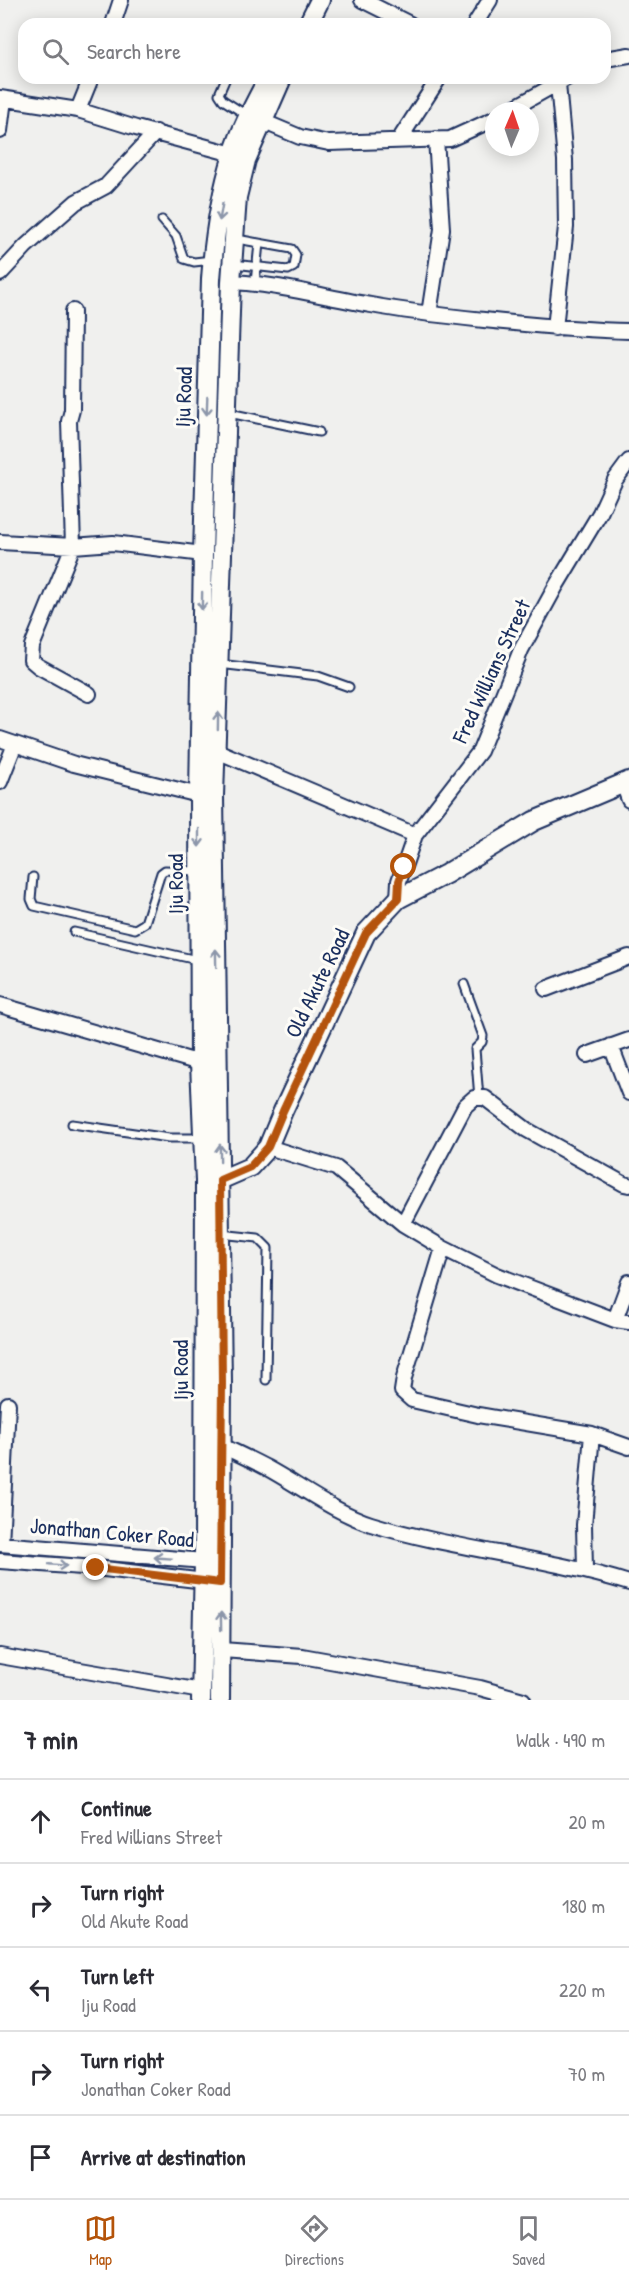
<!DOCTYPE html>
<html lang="en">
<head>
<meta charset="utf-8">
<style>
  body { margin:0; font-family:"Patrick Hand",sans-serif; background:#f7f7f7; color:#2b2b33 }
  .compass { position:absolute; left:485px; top:102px; width:54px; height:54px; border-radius:50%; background:#fff; box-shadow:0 3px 15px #0003; rotate:2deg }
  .stop { position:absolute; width:18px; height:18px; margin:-14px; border:4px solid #b45309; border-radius:50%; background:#fff }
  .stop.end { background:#b45309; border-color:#fff; box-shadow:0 2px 6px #0008 }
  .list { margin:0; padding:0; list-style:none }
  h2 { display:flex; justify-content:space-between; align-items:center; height:78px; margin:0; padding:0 24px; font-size:26px }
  h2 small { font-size:20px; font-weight:400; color:#7c7c81 }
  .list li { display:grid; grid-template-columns:39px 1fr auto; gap:18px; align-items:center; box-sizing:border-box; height:84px; padding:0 24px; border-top:2px solid #e1e1e2 }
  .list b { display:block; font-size:22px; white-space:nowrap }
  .list p { margin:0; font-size:20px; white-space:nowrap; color:#7c7c81 }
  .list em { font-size:20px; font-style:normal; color:#7c7c81 }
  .icon { flex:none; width:33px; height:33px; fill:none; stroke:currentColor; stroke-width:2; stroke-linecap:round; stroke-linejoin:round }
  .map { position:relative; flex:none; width:629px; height:1700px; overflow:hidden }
  .search { position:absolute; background:#fff; box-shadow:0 3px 15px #0003; left:18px; right:18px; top:18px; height:66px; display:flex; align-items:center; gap:15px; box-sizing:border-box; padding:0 21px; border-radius:18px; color:#7c7c81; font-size:22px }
  .sheet { height:498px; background:#fff }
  nav { display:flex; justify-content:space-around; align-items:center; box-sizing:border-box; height:84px; border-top:2px solid #e1e1e2; background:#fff; font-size:16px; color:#7c7c81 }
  nav a { display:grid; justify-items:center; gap:3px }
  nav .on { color:#b45309 }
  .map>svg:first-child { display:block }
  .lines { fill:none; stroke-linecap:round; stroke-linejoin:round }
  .lane-casing { stroke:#1b2f5e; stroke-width:11 }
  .street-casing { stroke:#1b2f5e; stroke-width:18 }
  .secondary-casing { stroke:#1b2f5e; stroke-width:22 }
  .lane { stroke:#fdfcf7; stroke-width:7 }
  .street { stroke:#fdfcf7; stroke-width:14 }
  .secondary { stroke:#fdfcf7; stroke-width:18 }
  .oneway { stroke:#8c96aa }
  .route { stroke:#b45309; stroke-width:8 }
  .labels { text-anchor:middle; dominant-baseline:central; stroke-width:6; stroke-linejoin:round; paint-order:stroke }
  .street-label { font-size:22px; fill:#1b2f5e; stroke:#fdfcf7 }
</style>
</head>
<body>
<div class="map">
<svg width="629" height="1700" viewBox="0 0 629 1700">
  <rect width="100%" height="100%" fill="#f0f0ee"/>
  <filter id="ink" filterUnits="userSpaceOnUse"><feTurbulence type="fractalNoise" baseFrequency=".0167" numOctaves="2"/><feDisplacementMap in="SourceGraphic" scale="12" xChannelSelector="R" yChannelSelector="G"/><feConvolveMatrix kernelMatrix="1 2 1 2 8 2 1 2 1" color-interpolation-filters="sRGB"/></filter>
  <g filter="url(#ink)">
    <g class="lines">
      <g class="lane-casing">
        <path id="lane" d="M 226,78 L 219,94 L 223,100 L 248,116
          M 162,220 L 176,236 L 184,259 L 194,262 L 212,260
          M 233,264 L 288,270 L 294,267 L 296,255 L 292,249 L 237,239
          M 255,283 L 259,243
          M 229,413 L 319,432
          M 219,664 L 318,676 L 349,687
          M 33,877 L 31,899 L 34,906 L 135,929 L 145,923 L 161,873 L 165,870 L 198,871
          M 74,932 L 197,960
          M 464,984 L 483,1036 L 482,1042 L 475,1049 L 479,1098
          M 72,1124 L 169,1138 L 201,1138
          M 220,1234 L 258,1238 L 268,1248 L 266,1380"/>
      </g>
      <g class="street-casing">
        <path id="street" d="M 362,0 L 410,24
          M 113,24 L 121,0
          M 475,24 L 490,0
          M 605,59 L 629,55
          M 0,98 L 78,110 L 136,128 L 233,154
          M 78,110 L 91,78
          M 508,111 L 567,78
          M 262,121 L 300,137 L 329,143 L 450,139 L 494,119
          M 0,131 L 4,99
          M 399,140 L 439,78
          M 0,274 L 26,246 L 76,202 L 106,186 L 156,132
          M 231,282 C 279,284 324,297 371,305 C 408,312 446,316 484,320 C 532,325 580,330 629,331
          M 73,311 L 72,410 L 69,421 L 73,546 L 32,646 L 31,660 L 38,666 L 89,694
          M 429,314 L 442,229 L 436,139
          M 555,328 L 566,227 L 565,160 L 558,84
          M 0,542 L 73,546 L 113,543 L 203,554
          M 0,739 L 74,764 L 199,795
          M 217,751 L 415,835
          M 0,782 L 15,744
          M 623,783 L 629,800
          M 398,899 L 399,881 L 415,835 L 480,751 L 521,650 L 556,586 L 600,513 L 615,480 L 629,461
          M 546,989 L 629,957
          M 0,1005 L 200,1063
          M 611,1046 L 629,1093
          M 587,1055 L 629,1040
          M 268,1147 L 336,1168 L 403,1224 L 443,1248 L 497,1275 L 615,1320 L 629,1322
          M 403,1224 L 465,1106 L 474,1098 L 485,1098 L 527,1130 L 624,1184 L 629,1185
          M 443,1248 L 404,1378 L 402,1391 L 412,1400 L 478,1415 L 592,1434 L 629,1447
          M 615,1320 L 629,1282
          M 222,1446 C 237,1453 252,1460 267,1468 C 300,1486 336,1513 371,1524 C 456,1550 545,1557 629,1583
          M 0,1544 L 204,1561 L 213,1563
          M 1,1544 L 8,1404
          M 0,1561 L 96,1568 L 213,1582
          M 585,1569 L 584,1525 L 592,1434
          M 222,1650 L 302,1656 L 480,1688 L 523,1700
          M 0,1656 L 201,1691"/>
      </g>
      <g class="secondary-casing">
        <path id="secondary" d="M 308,24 L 320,0
          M 220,1180 L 250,1167 L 268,1147 L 283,1111 L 366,933 L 398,899 L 446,874 L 534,821 L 629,781
          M 201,1700 L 204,1561 L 205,1181 L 200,1063 L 199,795 L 203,554 L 211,279 C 214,238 221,193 233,155 C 241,128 255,103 268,78
          M 220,1700 L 222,1383 L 214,796 L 231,282 L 237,197 L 246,160 L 282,78"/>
      </g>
      <use href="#lane" class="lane"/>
      <use href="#street" class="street"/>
      <use href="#secondary" class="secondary"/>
    </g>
    <defs><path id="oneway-shaft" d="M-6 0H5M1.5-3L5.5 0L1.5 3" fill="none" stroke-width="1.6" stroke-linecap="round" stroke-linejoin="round" transform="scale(1.5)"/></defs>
    <g class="oneway">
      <use href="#oneway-shaft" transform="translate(221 212) rotate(100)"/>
      <use href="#oneway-shaft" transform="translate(207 406) rotate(92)"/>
      <use href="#oneway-shaft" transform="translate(202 601) rotate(91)"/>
      <use href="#oneway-shaft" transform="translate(218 721) rotate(-89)"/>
      <use href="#oneway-shaft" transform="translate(199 838) rotate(90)"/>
      <use href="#oneway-shaft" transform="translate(216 958) rotate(-91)"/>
      <use href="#oneway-shaft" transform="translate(220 1153) rotate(-91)"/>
      <use href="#oneway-shaft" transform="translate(163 1558) rotate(-176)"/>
      <use href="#oneway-shaft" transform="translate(58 1565) rotate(5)"/>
      <use href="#oneway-shaft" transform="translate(221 1621) rotate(-91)"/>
    </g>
  </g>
  <g class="lines" filter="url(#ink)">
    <path class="route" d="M 96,1568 L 220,1583 L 222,1383 L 220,1180 L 250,1167 L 268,1147 L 283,1111 L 366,933 L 398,899 L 399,881 L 404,867"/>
  </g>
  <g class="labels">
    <g class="street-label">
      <text transform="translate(183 397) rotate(-88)">Iju Road</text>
      <text transform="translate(491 671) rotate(-65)">Fred Willians Street</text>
      <text transform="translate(175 884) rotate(-90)">Iju Road</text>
      <text transform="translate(317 983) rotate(-64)">Old Akute Road</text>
      <text transform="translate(180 1370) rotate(-90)">Iju Road</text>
      <text transform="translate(112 1532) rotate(5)">Jonathan Coker Road</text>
    </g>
  </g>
</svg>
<svg class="compass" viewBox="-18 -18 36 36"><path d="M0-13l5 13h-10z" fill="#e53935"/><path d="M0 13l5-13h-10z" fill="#7c7c81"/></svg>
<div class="stop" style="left:404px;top:867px"></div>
<div class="stop end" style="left:96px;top:1568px"></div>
<div class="search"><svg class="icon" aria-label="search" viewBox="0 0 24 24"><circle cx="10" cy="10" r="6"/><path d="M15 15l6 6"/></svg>Search here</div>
</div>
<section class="sheet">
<h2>7 min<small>Walk · 490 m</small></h2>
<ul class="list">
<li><svg class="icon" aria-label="ahead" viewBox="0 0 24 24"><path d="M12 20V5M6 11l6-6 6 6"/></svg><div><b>Continue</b><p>Fred Willians Street</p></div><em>20 m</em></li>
<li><svg class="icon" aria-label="right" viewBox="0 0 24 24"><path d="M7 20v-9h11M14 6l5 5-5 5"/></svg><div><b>Turn right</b><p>Old Akute Road</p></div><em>180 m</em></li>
<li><svg class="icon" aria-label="left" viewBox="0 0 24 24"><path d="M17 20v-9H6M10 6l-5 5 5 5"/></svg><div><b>Turn left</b><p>Iju Road</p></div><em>220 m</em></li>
<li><svg class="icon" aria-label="right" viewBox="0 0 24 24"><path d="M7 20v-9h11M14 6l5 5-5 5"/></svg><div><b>Turn right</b><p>Jonathan Coker Road</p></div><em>70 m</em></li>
<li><svg class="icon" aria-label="arrive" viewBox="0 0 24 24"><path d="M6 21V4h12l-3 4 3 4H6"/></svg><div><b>Arrive at destination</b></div></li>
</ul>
</section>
<nav>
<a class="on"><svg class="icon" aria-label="map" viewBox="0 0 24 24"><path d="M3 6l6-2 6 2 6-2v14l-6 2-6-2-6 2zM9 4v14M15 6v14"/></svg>Map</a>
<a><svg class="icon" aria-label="directions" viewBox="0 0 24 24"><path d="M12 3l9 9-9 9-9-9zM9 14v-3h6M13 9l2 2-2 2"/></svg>Directions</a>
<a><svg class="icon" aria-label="saved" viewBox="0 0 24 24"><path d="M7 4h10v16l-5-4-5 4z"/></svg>Saved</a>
</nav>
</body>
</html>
